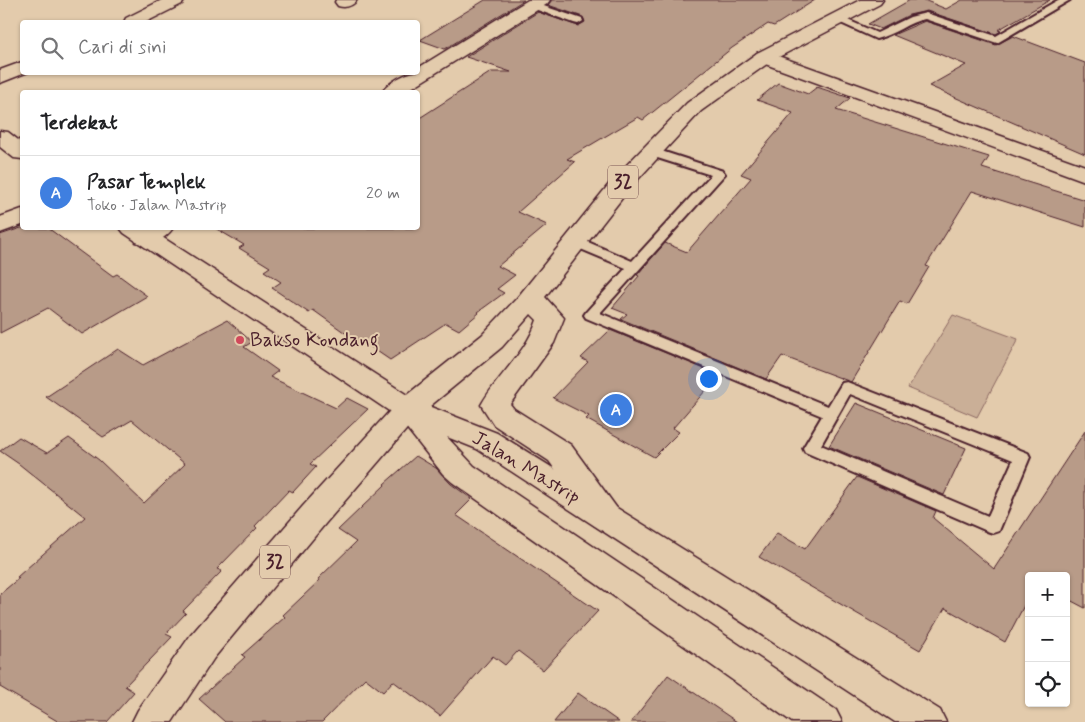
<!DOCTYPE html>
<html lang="id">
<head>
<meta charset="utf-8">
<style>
  body { margin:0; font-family:Mynerve,sans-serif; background:#f6f6f6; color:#202124 }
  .controls { position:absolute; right:15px; bottom:15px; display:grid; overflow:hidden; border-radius:5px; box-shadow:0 1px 4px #0004 }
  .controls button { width:45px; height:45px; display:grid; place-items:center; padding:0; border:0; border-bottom:1px solid #e0e0e0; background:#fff; color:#202124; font:25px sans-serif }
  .you { position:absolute; left:708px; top:378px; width:18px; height:18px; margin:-12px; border:4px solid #fff; border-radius:50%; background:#1a73e8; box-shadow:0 0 0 8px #1a73e833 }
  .badge { display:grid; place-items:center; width:32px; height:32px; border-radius:50%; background:#d1495b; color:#fff; font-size:16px; font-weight:700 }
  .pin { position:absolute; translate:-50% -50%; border:2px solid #fff; box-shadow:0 1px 5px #0006 }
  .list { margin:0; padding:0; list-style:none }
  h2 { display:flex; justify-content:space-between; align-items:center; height:65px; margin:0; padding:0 20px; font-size:21px }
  h2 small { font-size:16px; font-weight:400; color:#757577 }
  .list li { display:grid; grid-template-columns:32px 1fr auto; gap:15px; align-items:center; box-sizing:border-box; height:75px; padding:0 20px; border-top:1px solid #e0e0e0 }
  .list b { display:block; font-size:19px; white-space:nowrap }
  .list p { margin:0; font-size:16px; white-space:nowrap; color:#757577 }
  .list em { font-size:16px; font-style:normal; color:#757577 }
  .icon { flex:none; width:28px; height:28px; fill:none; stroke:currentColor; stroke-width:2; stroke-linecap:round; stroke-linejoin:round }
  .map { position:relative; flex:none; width:1085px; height:722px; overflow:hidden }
  .search { position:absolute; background:#fff; box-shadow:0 1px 4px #0004; left:20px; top:20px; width:400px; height:55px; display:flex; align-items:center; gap:12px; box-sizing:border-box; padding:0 18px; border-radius:5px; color:#757577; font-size:19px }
  .panel { position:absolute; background:#fff; box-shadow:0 1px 4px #0004; left:20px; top:90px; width:400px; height:140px; border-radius:5px }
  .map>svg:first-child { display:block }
  .green { fill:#caaf97; stroke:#8a6761 }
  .building { fill:#b89b88; stroke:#4a1f2b }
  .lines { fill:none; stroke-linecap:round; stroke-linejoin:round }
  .service-casing { stroke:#4a1f2b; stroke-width:4 }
  .minor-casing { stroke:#4a1f2b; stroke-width:3 }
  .tertiary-casing { stroke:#4a1f2b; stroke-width:3 }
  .primary-casing { stroke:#4a1f2b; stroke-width:3 }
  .trunk-casing { stroke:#4a1f2b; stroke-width:3 }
  .service { fill:#e3cbac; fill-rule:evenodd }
  .minor { fill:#e3cbac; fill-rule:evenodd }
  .tertiary { fill:#e3cbac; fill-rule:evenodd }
  .primary { fill:#e3cbac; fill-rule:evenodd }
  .trunk { fill:#e3cbac; fill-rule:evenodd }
  .poi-dot { fill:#d1495b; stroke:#e3cbac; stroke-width:2 }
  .labels { text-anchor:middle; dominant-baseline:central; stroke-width:4; stroke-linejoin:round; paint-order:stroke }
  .shield { fill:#e3cbac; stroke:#785352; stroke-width:1 }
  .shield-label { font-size:19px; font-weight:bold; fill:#4a1f2b }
  .poi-label { font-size:20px; fill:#4a1f2b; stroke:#e3cbac; text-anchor:start }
  .street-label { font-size:20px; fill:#4a1f2b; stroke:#e3cbac }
</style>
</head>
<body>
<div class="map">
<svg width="1085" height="722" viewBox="0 0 1085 722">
  <rect width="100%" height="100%" fill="#e3cbac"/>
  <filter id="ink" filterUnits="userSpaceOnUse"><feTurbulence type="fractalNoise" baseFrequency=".02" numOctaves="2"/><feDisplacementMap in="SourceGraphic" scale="10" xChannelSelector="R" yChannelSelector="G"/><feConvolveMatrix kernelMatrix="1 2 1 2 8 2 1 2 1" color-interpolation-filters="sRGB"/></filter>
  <g filter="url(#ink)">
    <path class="green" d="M 953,315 L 1018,339 L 977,417 L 908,388 Z"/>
    <path class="building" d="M 485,0 L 524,0 L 445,49 L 420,40 Z
      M 552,0 L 815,0 L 774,26 L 768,24 L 732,48 L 643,120 L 638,117 L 567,159 L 575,162 L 518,212 L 547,225 L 498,266 L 515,275 L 497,289 L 504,293 L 478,312 L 479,313 L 459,330 L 446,323 L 390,360 L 365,343 L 362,345 L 313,310 L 309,313 L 272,288 L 281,282 L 264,271 L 270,267 L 239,248 L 244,245 L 215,228 L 418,228 L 418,119 L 491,72 L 511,72 L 466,57 L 538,12 L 578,26 L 585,22 L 583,17 L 548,5 Z
      M 910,0 L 924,0 L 946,9 L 962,0 L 1050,0 L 998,30 L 1001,31 L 996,34 L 927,11 L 909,15 L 881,29 L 868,24 Z
      M 925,21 L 996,45 L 1013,36 L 1085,63 L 1085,154 L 929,86 L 966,65 L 893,35 Z
      M 778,83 L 808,94 L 817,87 L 850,98 L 836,110 L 989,157 L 982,168 L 1085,200 L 1085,227 L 972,191 L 926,266 L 929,267 L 907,304 L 900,301 L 851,382 L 782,356 L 766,379 L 621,319 L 627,314 L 612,308 L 639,276 L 637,275 L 665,243 L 687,252 L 751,178 L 741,174 L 793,113 L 757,100 Z
      M 21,228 L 48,228 L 113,276 L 117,274 L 147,296 L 82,334 L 48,308 L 0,333 L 0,235 Z
      M 227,320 L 252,342 L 244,347 L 278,371 L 270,377 L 336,408 L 347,398 L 368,409 L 310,464 L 316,467 L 293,492 L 289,490 L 255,526 L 257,528 L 217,569 L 222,571 L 183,611 L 186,613 L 166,634 L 172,637 L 125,686 L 134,692 L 107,722 L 59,722 L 0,687 L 0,594 L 19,578 L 17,577 L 85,517 L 19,464 L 0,451 L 19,437 L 47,453 L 69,438 L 99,460 L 144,503 L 185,464 L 132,420 L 103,437 L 46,397 L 118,349 L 143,365 Z
      M 610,330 L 719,375 L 673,428 L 679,432 L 654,457 L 586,419 L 589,416 L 553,398 L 588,362 L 581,358 Z
      M 856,403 L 966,448 L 944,495 L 829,446 Z
      M 1085,431 L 1085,608 L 1066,598 L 1066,576 L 1029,576 L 1029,596 L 1005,642 L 945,608 L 920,650 L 759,557 L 777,533 L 805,549 L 857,477 L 936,511 L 933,518 L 994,569 Z
      M 416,456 L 436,468 L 451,484 L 472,499 L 456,515 L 598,611 L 543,670 L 518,651 L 505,665 L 493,656 L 440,716 L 393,681 L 383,692 L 365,678 L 322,722 L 225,722 L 199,699 L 245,657 L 242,655 L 285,617 L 283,615 L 320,580 L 318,579 L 356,542 L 338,530 L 385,485 L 384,484 Z
      M 668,675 L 737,722 L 631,722 Z
      M 578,693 L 619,722 L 554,722 Z"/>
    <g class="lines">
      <g class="service-casing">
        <path id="service" d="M 1058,0 L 1070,0 L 997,43 L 925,19 C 908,22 894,35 876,39 L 832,19 L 833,17 L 841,17 L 877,33 L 910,17 L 926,13 L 996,36 Z
          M 532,2 L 582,19 L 583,21 L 578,24 L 574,23 L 529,7 L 529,3 Z
          M 652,148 L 723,171 L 725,174 L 600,313 L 828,406 L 842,383 L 847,382 L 1028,453 L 1030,457 L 999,531 L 993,533 L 987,531 L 805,452 L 803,448 L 822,416 L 586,318 L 584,315 L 586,312 L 626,268 L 571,245 L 569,242 L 571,239 L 581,239 L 632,261 L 711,175 L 648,155 L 646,152 L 648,149 ZM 850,394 L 1013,460 L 988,516 L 821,445 Z"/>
      </g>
      <g class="minor-casing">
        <path id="minor" d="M 162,0 L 185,0 L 182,4 L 146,22 L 124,22 L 126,18 Z
          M 336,0 L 357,0 C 352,7 345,8 338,6 L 335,2 Z
          M 528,0 L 550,0 L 547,4 L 405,92 L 382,92 C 389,82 406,72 418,72 L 418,68 Z
          M 764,51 L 1085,166 L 1085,181 L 757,61 L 754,57 L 757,53 Z
          M 22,62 L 22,72 L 28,72 L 0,83 L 0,70 Z
          M 144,228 L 173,228 C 165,240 150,246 136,242 L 133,237 L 136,232 Z"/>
      </g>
      <g class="tertiary-casing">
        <path id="tertiary" d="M 22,209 L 22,225 L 0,233 L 0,217 Z"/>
      </g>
      <g class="primary-casing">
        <path id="primary" d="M 0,131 L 8,132 L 22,143 L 22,159 L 14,158 L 0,147 Z
          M 120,228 L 148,228 L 418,402 L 497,433 L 940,710 L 946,722 L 895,722 L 477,449 L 447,437 L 474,466 L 836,710 L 842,722 L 792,722 L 452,482 L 443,474 L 398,417 L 124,233 Z"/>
      </g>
      <g class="trunk-casing">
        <path id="trunk" d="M 860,0 L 883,0 L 880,4 L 771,61 L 701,111 L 630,188 L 545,297 L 564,318 L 554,343 L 510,404 L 514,409 L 571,445 L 616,507 L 621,516 L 616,525 L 605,529 L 594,525 L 549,461 L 494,425 L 481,405 C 497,376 527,352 537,320 L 531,314 L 502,347 L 418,416 L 325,524 L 214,658 L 172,722 L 132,722 L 138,710 L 190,636 L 303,506 L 398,402 L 482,335 L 517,298 L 614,178 L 687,103 L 757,53 Z"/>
      </g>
      <use href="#service" class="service"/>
      <use href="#minor" class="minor"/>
      <use href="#tertiary" class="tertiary"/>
      <use href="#primary" class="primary"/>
      <use href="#trunk" class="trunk"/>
    </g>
  </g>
  <circle class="poi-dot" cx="240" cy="340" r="5"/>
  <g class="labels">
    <g class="shield">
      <rect x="608" y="165.5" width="30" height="33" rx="4"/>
      <rect x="260" y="545.5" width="30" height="33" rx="4"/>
    </g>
    <g class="shield-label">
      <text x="623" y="182">32</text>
      <text x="275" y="562">32</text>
    </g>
    <g class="poi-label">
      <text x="250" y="340">Bakso Kondang</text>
    </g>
    <g class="street-label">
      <text transform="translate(526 468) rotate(31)">Jalan Mastrip</text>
    </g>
  </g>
</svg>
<div class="controls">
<button>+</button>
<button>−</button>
<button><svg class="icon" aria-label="locate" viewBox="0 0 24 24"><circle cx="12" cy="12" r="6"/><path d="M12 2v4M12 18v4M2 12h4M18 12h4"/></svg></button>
</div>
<div class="you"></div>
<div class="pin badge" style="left:616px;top:410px;background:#3f7fe0">A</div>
<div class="search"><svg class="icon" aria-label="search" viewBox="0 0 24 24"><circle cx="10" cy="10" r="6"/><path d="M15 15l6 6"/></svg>Cari di sini</div>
<section class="panel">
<h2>Terdekat<small></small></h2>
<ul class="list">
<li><span class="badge" style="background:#3f7fe0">A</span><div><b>Pasar Templek</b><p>Toko · Jalan Mastrip</p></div><em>20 m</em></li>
</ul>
</section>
</div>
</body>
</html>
